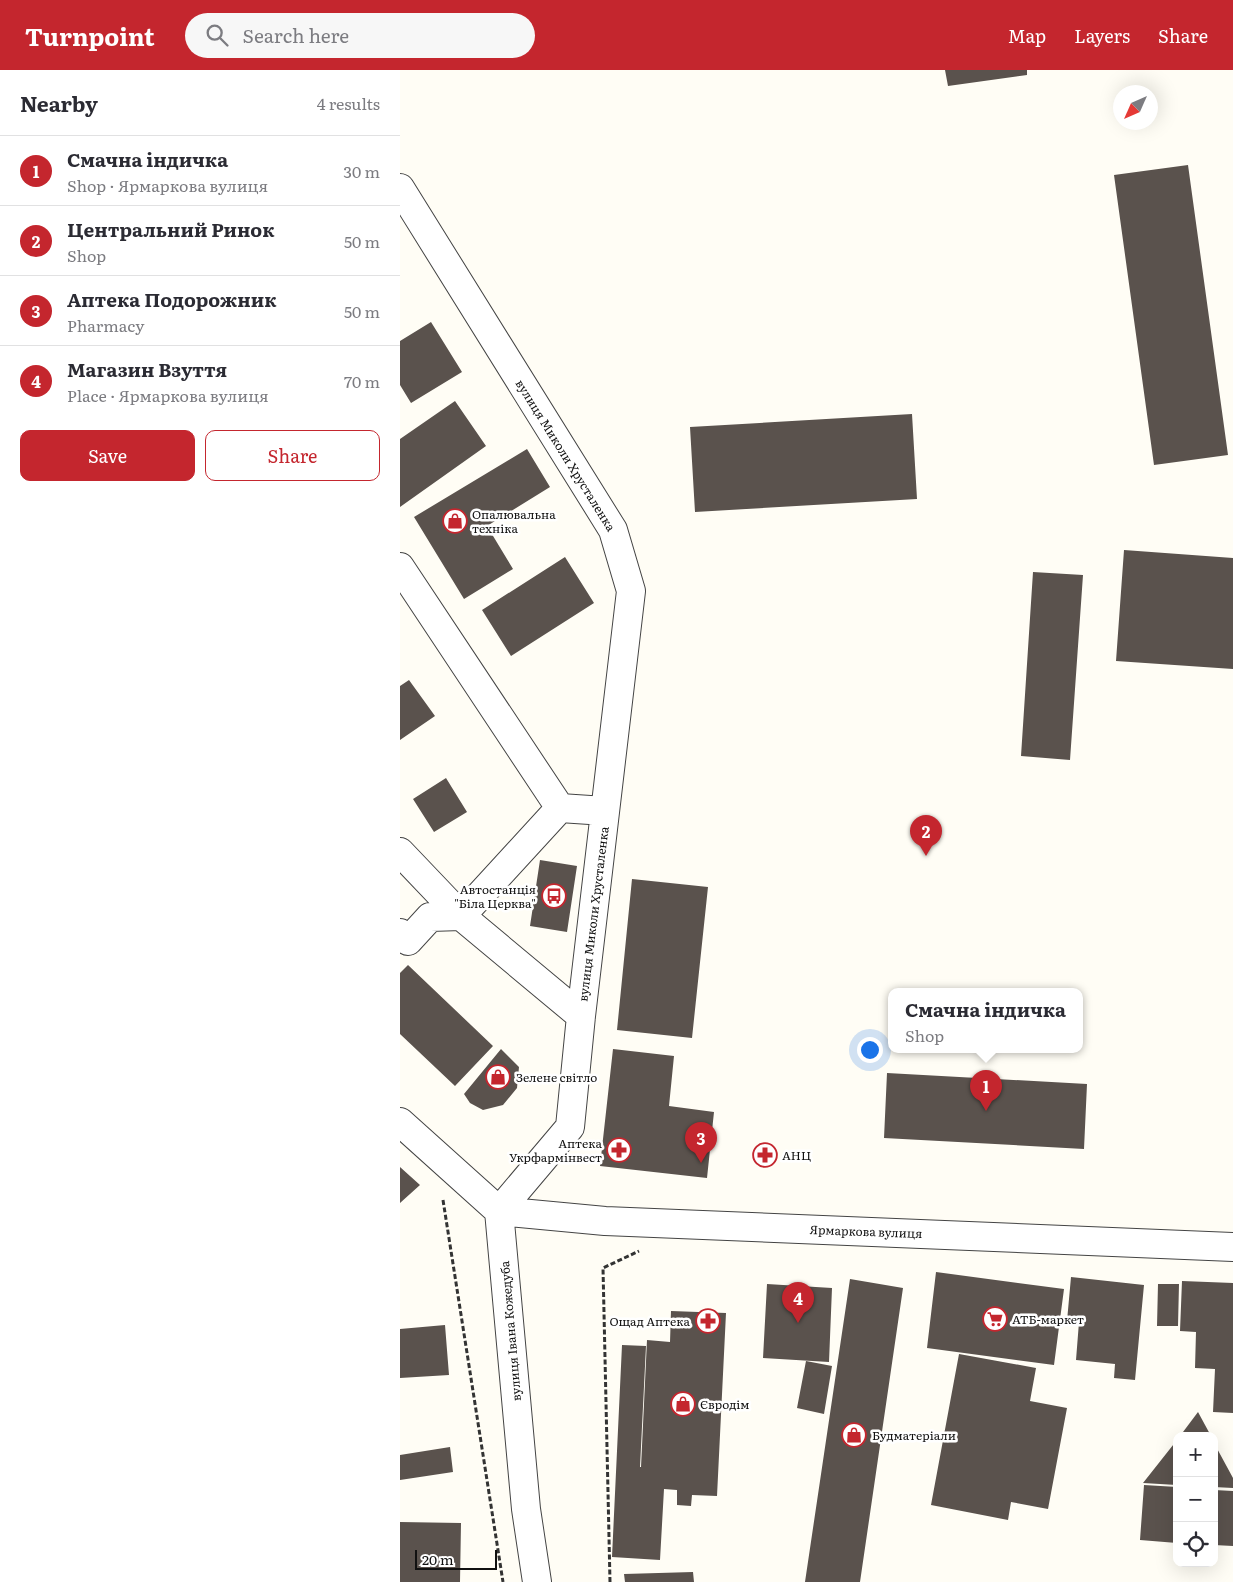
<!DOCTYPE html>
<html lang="en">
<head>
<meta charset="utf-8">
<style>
  body { margin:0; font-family:Literata,serif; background:#f7f7f7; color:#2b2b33 }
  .controls { position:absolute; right:15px; bottom:15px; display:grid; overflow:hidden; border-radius:10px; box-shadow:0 5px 20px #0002 }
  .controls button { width:45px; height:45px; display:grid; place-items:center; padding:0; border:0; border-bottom:1px solid #e1e1e2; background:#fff; color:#2b2b33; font:25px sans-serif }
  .compass { position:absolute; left:713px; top:15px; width:45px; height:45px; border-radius:50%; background:#fff; box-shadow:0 5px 20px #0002; rotate:225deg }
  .scale { position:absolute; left:15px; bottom:12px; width:82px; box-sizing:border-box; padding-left:5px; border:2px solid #111; border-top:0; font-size:14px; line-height:18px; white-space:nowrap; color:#111; -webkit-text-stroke:4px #fff; paint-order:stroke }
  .you { position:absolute; left:469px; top:979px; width:18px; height:18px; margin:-12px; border:4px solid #fff; border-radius:50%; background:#1a73e8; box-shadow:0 0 0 8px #1a73e833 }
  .badge { display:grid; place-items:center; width:32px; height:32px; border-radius:50%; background:#c4262e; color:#fff; font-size:16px; font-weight:700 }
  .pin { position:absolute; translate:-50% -41px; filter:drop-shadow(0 1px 2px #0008) }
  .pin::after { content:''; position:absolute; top:26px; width:18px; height:15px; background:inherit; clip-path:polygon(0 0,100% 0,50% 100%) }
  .popup { position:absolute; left:488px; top:918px; width:195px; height:65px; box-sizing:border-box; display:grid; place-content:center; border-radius:10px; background:#fff; filter:drop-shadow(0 1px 4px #0005); font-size:16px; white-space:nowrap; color:#7c7c81 }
  .popup b { font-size:19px; color:#2b2b33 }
  .popup::after { content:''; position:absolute; left:50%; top:100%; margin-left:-10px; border:10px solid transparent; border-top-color:#fff }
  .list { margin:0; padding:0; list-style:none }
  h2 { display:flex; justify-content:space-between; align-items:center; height:65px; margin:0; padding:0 20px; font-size:21px }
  h2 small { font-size:16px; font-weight:400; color:#7c7c81 }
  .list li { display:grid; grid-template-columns:32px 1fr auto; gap:15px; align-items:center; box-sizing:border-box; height:70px; padding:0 20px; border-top:1px solid #e1e1e2 }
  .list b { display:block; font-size:19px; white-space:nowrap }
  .list p { margin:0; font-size:16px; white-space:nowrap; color:#7c7c81 }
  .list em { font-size:16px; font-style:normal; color:#7c7c81 }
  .actions { display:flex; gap:10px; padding:15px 20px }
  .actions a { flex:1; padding:11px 0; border:1px solid #c4262e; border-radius:10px; text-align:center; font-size:18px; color:#c4262e }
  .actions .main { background:#c4262e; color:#fff }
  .icon { flex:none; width:28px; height:28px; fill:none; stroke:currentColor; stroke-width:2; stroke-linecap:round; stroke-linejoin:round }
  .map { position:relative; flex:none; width:833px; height:1512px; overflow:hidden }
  header { display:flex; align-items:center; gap:30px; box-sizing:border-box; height:70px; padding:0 25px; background:#c4262e; color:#fff }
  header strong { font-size:24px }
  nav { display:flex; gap:28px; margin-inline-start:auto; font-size:18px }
  .search { width:350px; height:45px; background:#f7f7f7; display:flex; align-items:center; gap:12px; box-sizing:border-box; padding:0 18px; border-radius:28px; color:#7c7c81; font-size:19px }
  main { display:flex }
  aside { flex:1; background:#fff }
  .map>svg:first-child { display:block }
  .building { fill:#5a524d }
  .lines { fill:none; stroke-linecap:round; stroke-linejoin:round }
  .minor-casing { stroke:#444; stroke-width:30 }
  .path { stroke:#333; stroke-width:3; stroke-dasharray:5 2.5; stroke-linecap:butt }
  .minor { stroke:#fff; stroke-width:28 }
  .labels { text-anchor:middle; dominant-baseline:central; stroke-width:5; stroke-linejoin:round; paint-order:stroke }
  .street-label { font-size:12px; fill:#111; stroke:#fff }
  .poi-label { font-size:12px; fill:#111; stroke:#fff; text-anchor:start }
</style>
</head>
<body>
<header>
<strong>Turnpoint</strong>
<div class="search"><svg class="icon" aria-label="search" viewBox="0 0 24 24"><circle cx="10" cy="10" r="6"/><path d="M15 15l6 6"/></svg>Search here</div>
<nav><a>Map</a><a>Layers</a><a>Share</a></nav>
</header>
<main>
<aside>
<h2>Nearby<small>4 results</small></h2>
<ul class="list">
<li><span class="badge">1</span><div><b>Смачна індичка</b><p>Shop · Ярмаркова вулиця</p></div><em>30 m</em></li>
<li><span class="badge">2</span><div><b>Центральний Ринок</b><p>Shop</p></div><em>50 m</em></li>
<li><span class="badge">3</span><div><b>Аптека Подорожник</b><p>Pharmacy</p></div><em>50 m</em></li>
<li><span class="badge">4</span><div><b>Магазин Взуття</b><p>Place · Ярмаркова вулиця</p></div><em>70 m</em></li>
</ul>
<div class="actions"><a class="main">Save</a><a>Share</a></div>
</aside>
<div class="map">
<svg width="833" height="1512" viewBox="0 0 833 1512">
  <rect width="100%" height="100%" fill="#fffdf5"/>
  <path class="building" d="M 545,0 L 627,0 L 627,5 L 548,16 Z
    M 788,95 L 828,385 L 754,395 L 714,105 Z
    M 31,252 L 62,302 L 11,333 L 0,315 L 0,271 Z
    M 55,331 L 86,376 L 0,437 L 0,369 Z
    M 512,344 L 517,429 L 295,442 L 290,357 Z
    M 127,379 L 150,417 L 87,456 L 113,499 L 64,529 L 14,447 Z
    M 724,480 L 833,488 L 833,599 L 716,591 Z
    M 165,487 L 194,533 L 111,586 L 82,540 Z
    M 633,502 L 683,505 L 670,690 L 621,686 Z
    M 9,610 L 35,646 L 0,670 L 0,616 Z
    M 46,708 L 67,742 L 34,762 L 13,729 Z
    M 140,790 L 177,796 L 167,862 L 130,856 Z
    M 232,809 L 308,817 L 292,968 L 217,960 Z
    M 8,895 L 93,976 L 55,1016 L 0,964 L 0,903 Z
    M 101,979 L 119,997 L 117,1018 L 103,1035 L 83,1040 L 70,1033 L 64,1024 Z
    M 213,979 L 274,986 L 269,1036 L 314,1042 L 307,1108 L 200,1096 Z
    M 487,1003 L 687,1014 L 684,1079 L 484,1068 Z
    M 0,1097 L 20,1115 L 0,1133 Z
    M 536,1202 L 664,1219 L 654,1295 L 527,1278 Z
    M 671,1207 L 744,1215 L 735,1310 L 714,1308 L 715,1294 L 676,1290 L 679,1252 L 667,1251 Z
    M 450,1209 L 503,1218 L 460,1512 L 405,1512 Z
    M 782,1211 L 833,1213 L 833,1343 L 813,1342 L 815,1299 L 795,1298 L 796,1262 L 780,1261 Z
    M 367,1214 L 432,1218 L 429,1292 L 363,1288 Z
    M 758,1214 L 779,1214 L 778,1256 L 757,1256 Z
    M 271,1241 L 326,1243 L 317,1426 L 292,1425 L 291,1436 L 277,1435 L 277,1420 L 264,1419 L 260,1490 L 212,1487 L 222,1275 L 246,1276 L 240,1397 L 241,1397 L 247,1270 L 270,1272 Z
    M 45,1255 L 49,1305 L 0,1308 L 0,1259 Z
    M 559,1284 L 636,1298 L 630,1331 L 667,1338 L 648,1439 L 611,1432 L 608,1450 L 531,1435 Z
    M 406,1291 L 432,1296 L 424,1344 L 397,1338 Z
    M 798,1342 L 811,1366 L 780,1366 Z
    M 777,1370 L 777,1415 L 743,1413 Z
    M 814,1373 L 833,1408 L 833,1418 L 814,1417 Z
    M 50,1377 L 53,1402 L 0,1410 L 0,1385 Z
    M 744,1415 L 777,1417 L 777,1473 L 740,1470 Z
    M 814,1420 L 833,1421 L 833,1476 L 814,1475 Z
    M 0,1452 L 61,1453 L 60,1512 L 0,1512 Z
    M 293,1502 L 294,1512 L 225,1512 L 224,1504 Z"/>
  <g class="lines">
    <g class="minor-casing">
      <path id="minor" d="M 0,118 L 213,460 L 231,521 L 181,946 L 170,1057 L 99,1141
        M 0,497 L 160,738 L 205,741
        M 0,782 L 61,846 L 181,946
        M 0,863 L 8,871 L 30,847 L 61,846 L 160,738
        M 0,1052 L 99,1141 L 126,1439 L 137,1512
        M 99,1141 L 205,1151 L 833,1177"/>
    </g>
    <path class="path" d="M 43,1130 L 103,1512
      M 210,1512 L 203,1198 L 239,1181"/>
    <use href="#minor" class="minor"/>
  </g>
  <defs>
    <g id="shop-ring" transform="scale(1.25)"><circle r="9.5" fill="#fff" stroke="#c4262e" stroke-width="1.5"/><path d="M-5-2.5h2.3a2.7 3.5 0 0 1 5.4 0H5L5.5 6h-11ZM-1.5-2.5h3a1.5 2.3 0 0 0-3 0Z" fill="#c4262e"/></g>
    <g id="bus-ring" transform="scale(1.25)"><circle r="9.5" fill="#fff" stroke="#c4262e" stroke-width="1.5"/><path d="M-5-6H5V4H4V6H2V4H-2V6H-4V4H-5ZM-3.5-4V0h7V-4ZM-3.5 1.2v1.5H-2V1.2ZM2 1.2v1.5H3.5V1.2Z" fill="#c4262e"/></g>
    <g id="pharmacy-ring" transform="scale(1.25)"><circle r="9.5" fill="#fff" stroke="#c4262e" stroke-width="1.5"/><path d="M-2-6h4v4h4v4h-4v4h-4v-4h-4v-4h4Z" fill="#c4262e"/></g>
    <g id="supermarket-ring" transform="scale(1.25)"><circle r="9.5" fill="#fff" stroke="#c4262e" stroke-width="1.5"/><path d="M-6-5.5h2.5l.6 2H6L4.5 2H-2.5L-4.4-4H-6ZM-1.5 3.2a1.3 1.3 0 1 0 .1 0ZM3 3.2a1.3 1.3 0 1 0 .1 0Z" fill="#c4262e"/></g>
  </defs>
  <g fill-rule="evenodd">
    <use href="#shop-ring" x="55" y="451"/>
    <use href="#bus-ring" x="154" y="826"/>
    <use href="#shop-ring" x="98" y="1007"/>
    <use href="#pharmacy-ring" x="219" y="1080"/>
    <use href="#pharmacy-ring" x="365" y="1085"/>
    <use href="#supermarket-ring" x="595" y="1249"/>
    <use href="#pharmacy-ring" x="308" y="1251"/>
    <use href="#shop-ring" x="283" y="1334"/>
    <use href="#shop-ring" x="454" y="1365"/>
  </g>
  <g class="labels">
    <g class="street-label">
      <text transform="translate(166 385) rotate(58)">вулиця Миколи Хрусталенка</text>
      <text transform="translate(193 844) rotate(-83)">вулиця Миколи Хрусталенка</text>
      <text transform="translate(466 1161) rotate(2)">Ярмаркова вулиця</text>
      <text transform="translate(110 1261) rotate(-95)">вулиця Івана Кожедуба</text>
    </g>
    <g class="poi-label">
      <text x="72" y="444">Опалювальна<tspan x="72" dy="14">техніка</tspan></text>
      <text x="136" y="819" text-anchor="end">Автостанція<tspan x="136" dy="14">"Біла Церква"</tspan></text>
      <text x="116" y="1007">Зелене світло</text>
      <text x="202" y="1073" text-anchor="end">Аптека<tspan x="202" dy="14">Укрфармінвест</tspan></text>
      <text x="382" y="1085">АНЦ</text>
      <text x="612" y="1249">АТБ-маркет</text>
      <text x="290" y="1251" text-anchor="end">Ощад Аптека</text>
      <text x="300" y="1334">Євродім</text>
      <text x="472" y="1365">Будматеріали</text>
    </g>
  </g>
</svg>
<div class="controls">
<button>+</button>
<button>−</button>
<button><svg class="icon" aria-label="locate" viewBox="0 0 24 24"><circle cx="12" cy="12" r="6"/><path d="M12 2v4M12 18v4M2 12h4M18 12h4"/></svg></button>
</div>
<svg class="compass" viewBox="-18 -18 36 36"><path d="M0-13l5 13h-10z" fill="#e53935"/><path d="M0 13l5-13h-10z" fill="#7c7c81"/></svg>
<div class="scale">20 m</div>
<div class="you"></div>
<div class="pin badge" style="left:586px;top:1041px">1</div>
<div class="popup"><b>Смачна індичка</b>Shop</div>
<div class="pin badge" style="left:526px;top:786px">2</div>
<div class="pin badge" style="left:301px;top:1093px">3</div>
<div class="pin badge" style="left:398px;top:1253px">4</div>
</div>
</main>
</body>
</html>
